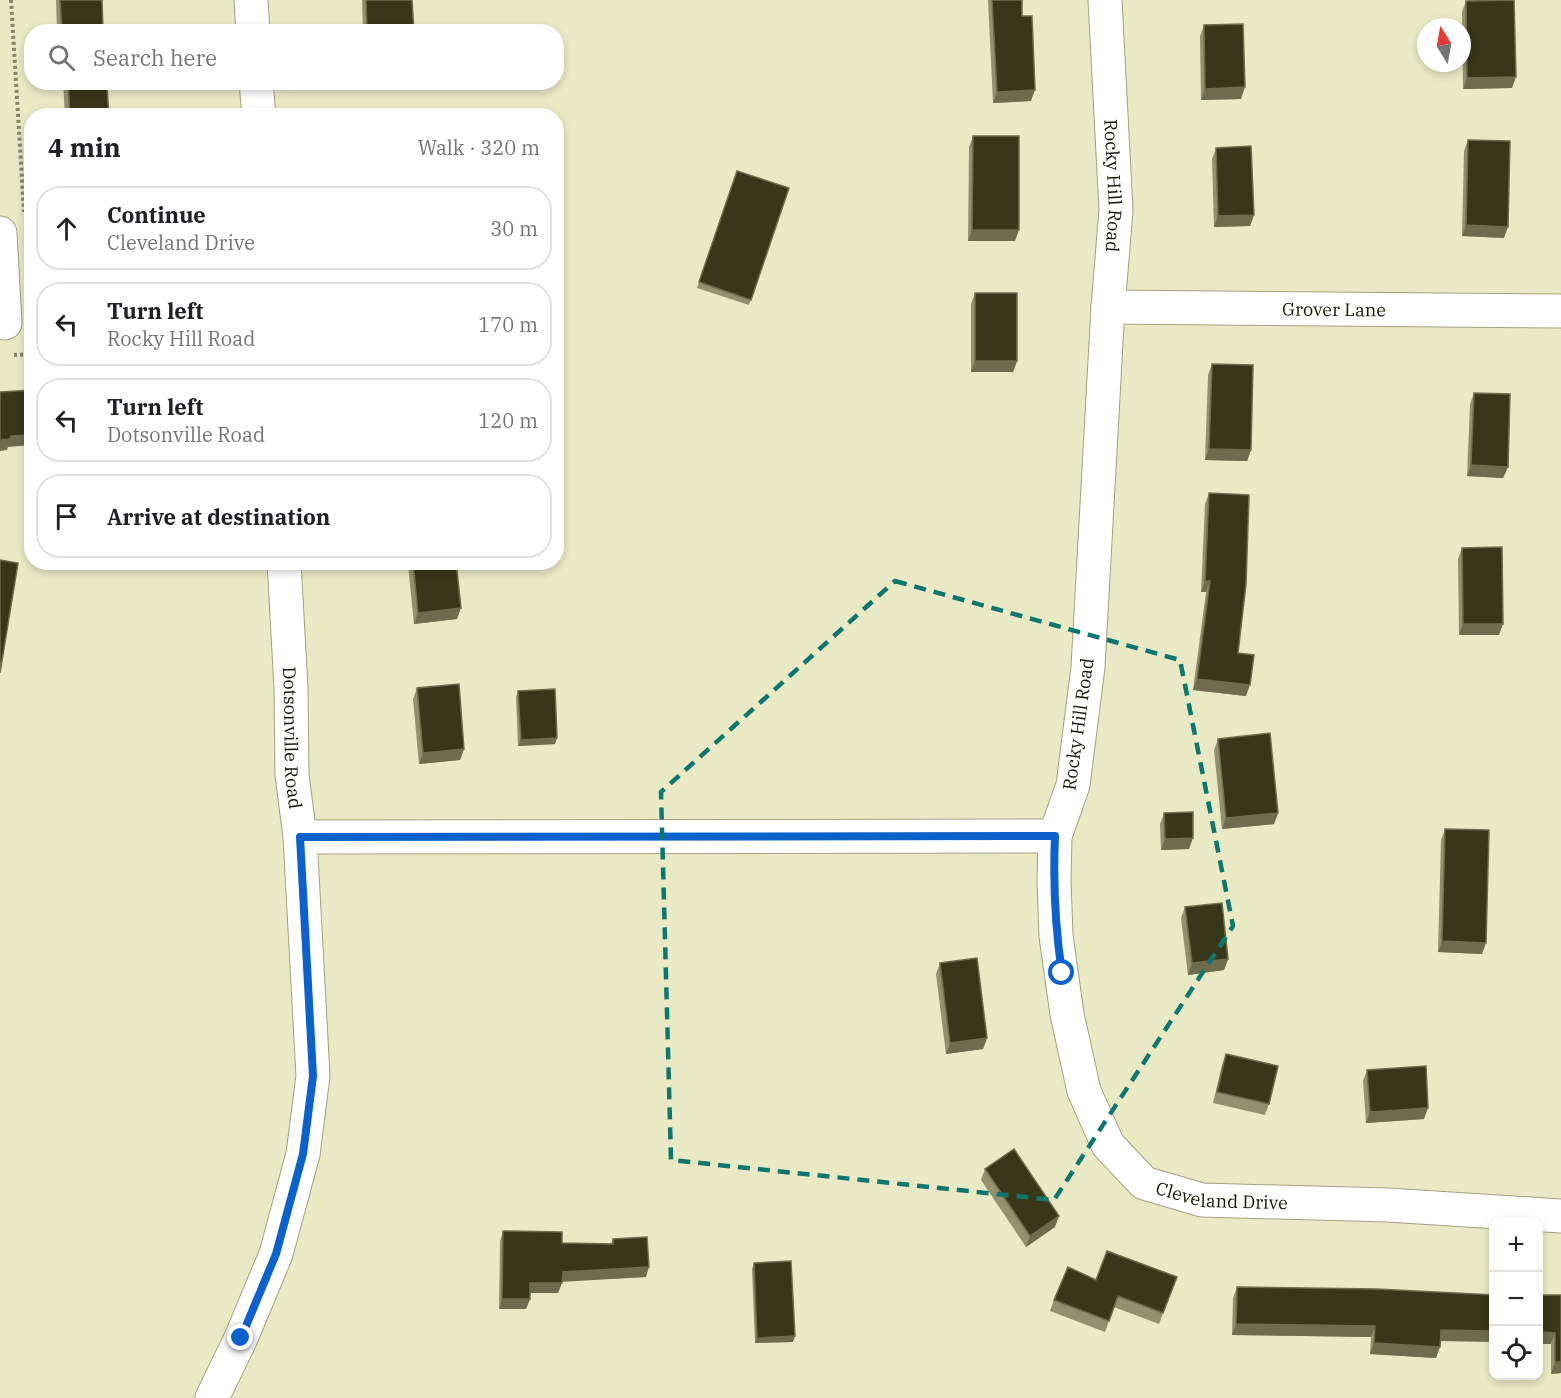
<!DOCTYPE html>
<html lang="en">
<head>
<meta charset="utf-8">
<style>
  body { margin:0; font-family:"IBM Plex Serif",serif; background:#f2f2f2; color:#202124 }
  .controls { position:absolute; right:18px; bottom:18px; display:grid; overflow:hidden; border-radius:12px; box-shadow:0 3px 9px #0003 }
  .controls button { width:54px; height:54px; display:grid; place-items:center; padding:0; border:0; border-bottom:2px solid #e0e0e0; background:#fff; color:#202124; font:30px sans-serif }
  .compass { position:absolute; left:1417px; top:18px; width:54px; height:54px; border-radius:50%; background:#fff; box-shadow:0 3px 9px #0003; rotate:349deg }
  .stop { position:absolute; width:18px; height:18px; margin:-14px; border:4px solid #0d61cb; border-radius:50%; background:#fff }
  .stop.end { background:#0d61cb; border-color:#fff; box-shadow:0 2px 6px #0008 }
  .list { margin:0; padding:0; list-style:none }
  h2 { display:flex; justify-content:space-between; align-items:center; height:78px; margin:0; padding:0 24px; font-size:26px }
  h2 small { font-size:20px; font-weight:400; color:#757577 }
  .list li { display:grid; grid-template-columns:39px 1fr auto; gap:18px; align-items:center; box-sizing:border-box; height:84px; margin:0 12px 12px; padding:0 12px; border:2px solid #e0e0e0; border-radius:24px }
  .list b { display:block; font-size:22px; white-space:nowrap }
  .list p { margin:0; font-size:20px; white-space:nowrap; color:#757577 }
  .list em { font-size:20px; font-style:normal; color:#757577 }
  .icon { flex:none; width:33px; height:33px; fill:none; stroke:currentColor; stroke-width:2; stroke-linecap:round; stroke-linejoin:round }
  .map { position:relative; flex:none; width:1561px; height:1398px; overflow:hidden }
  .search { position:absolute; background:#fff; box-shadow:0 3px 9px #0003; left:24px; top:24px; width:540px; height:66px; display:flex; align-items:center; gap:15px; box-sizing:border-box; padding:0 21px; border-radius:24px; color:#757577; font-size:22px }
  .panel { position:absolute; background:#fff; box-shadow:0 3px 9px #0003; left:24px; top:108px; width:540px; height:462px; border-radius:24px }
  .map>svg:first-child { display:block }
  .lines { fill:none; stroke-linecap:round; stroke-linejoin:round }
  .minor-casing { stroke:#a3a180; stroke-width:35 }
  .tertiary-casing { stroke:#a3a180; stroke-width:35 }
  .secondary-casing { stroke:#a3a180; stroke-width:35 }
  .path { stroke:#86856c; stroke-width:4; stroke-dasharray:3 3; stroke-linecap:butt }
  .minor { stroke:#fff; stroke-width:33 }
  .tertiary { stroke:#fff; stroke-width:33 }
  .secondary { stroke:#fff; stroke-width:33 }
  .wall { fill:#92906f }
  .shaded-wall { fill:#6e6c4d }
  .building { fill:#393719; stroke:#6e6c4d; stroke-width:1.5 }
  .route { stroke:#0d61cb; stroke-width:8 }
  .marked { fill:none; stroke:#0f766e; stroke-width:4.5; stroke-dasharray:12 8; stroke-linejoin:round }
  .labels { text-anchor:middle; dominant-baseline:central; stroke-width:6; stroke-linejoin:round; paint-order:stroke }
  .street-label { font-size:18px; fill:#161508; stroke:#fff }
</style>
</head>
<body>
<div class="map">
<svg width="1561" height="1398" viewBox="0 0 1561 1398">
  <rect width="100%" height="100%" fill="#eae9c5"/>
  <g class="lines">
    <g class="minor-casing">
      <g id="minor">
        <path id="s1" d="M 1105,0 L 1116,210 L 1108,307 L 1088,667 L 1073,785 L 1055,836 L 1054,881 L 1056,936 L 1067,1014 L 1084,1091 L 1108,1145 L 1144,1183 L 1202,1200 L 1388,1205 L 1561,1216"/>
        <path d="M 0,233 L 5,323"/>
        <path id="s2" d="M 1108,307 L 1561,311"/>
        <path d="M 300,837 L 1055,836"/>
      </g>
    </g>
    <g class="tertiary-casing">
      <path id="tertiary" d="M 212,1398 L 241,1338 L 276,1254 L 303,1154"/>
    </g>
    <g class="secondary-casing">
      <g id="secondary">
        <path d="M 251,0 L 253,32"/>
        <path d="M 256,82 L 259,116"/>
        <path id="s3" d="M 284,562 L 291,688 L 292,775 L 300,837 L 313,1076 L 303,1154"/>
      </g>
    </g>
    <path class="path" d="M 11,0 L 24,212
      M 14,355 L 32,354"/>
    <use href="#minor" class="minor"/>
    <use href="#tertiary" class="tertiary"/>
    <use href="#secondary" class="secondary"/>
  </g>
  <path class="wall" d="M 56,0 L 102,0 L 103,32 L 57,32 Z
    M 362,0 L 412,0 L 414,32 L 363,32 Z
    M 988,0 L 1022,0 L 1022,16 L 1031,101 L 993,103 Z
    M 1466,1 L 1512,88 L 1463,89 L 1462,12 Z
    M 1204,25 L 1241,99 L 1201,100 L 1200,36 Z
    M 63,82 L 105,82 L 109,116 L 65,116 Z
    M 973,136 L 1015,241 L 968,241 L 969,147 Z
    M 1468,140 L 1504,238 L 1462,236 L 1464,151 Z
    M 1216,148 L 1254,215 L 1250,226 L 1214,227 L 1212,159 Z
    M 737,171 L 789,188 L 749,305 L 697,288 Z
    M 975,293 L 1017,361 L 1013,372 L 971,372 L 971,304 Z
    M 1212,364 L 1251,450 L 1247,461 L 1205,460 L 1208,375 Z
    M 1474,393 L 1508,467 L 1503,478 L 1467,476 L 1470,404 Z
    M 1209,493 L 1238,653 L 1246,696 L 1193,690 L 1206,592 L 1201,592 L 1205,504 Z
    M 1462,548 L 1499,635 L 1459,635 L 1458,559 Z
    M 409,562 L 456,562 L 457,619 L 414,624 L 408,565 Z
    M 417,688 L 464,749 L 460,760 L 419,764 L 413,699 Z
    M 518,691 L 555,744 L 518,746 L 516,697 Z
    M 1218,739 L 1278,813 L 1274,824 L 1222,829 L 1214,750 Z
    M 1164,813 L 1189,849 L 1161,850 L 1160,824 Z
    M 1445,829 L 1482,954 L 1438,952 L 1441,840 Z
    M 1185,907 L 1228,959 L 1224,970 L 1188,975 L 1181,918 Z
    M 940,963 L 987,1038 L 983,1049 L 946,1054 L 936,974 Z
    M 1226,1054 L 1269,1104 L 1265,1115 L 1213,1103 L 1222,1065 Z
    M 1367,1070 L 1424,1119 L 1366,1123 L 1363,1081 Z
    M 985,1169 L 1055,1227 L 1026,1247 L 981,1180 Z
    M 503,1231 L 562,1243 L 611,1244 L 613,1239 L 646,1277 L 562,1281 L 558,1293 L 530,1293 L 530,1299 L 526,1309 L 499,1309 L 500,1241 Z
    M 754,1263 L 793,1342 L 755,1343 L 752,1269 Z
    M 1177,1277 L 1159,1324 L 1114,1307 L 1105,1332 L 1050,1311 L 1054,1300 L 1096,1280 Z
    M 1237,1287 L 1441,1341 L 1436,1358 L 1370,1354 L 1371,1337 L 1232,1335 L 1233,1298 Z
    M 1561,1295 L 1561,1373 L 1551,1374 L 1551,1344 Z"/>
  <path class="shaded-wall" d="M 1516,77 L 1512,88 L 1463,89 L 1467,78 Z
    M 365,82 L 390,82 L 365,84 Z
    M 1245,87 L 1241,99 L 1201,100 L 1205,89 Z
    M 1035,90 L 1031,101 L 993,103 L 997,92 Z
    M 1254,215 L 1250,226 L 1214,227 L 1218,216 Z
    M 1466,225 L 1508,227 L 1504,238 L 1462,236 Z
    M 972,230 L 1019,230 L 1015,241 L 968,241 Z
    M 975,361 L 1017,361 L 1013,372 L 971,372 Z
    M 32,435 L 32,445 L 8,447 L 7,450 L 0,451 L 0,440 L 11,436 Z
    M 1209,449 L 1251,450 L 1247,461 L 1205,460 Z
    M 1471,465 L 1508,467 L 1503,478 L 1467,476 Z
    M 1205,581 L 1210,581 L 1206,592 L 1201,592 Z
    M 461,608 L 457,619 L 414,624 L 418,613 Z
    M 1463,624 L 1503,624 L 1499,635 L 1459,635 Z
    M 1197,679 L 1250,685 L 1246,696 L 1193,690 Z
    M 557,738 L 555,744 L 518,746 L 521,740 Z
    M 464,749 L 460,760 L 419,764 L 423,753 Z
    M 1278,813 L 1274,824 L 1222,829 L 1226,818 Z
    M 1193,838 L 1189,849 L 1161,850 L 1165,839 Z
    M 1442,941 L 1486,943 L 1482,954 L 1438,952 Z
    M 1228,959 L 1224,970 L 1188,975 L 1192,963 Z
    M 987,1038 L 983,1049 L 946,1054 L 950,1043 Z
    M 1428,1108 L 1424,1119 L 1366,1123 L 1370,1112 Z
    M 1059,1216 L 1055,1227 L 1026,1247 L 1030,1236 Z
    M 649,1267 L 646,1277 L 559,1282 L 563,1272 Z
    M 530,1283 L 562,1283 L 558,1293 L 526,1293 Z
    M 502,1299 L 530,1299 L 526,1309 L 499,1309 Z
    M 1236,1324 L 1375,1326 L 1371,1337 L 1232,1335 Z
    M 1441,1330 L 1494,1331 L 1494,1342 L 1437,1341 Z
    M 1539,1332 L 1555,1333 L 1551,1344 L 1539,1344 Z
    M 795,1336 L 793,1342 L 755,1343 L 757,1338 Z
    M 1374,1343 L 1440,1347 L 1436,1358 L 1370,1354 Z
    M 1555,1362 L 1561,1362 L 1561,1373 L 1551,1374 Z"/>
  <path class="building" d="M 60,0 L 102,0 L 103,32 L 62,32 Z
    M 366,0 L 412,0 L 414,32 L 367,32 Z
    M 992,0 L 1022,0 L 1022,16 L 1032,16 L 1035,90 L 997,92 Z
    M 1514,0 L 1516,77 L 1467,78 L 1466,1 Z
    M 1243,24 L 1245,87 L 1205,89 L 1204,25 Z
    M 68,82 L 105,82 L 105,87 L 107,87 L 109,116 L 70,116 Z
    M 973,136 L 1019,136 L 1019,230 L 972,230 Z
    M 1468,140 L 1510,141 L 1508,227 L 1466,225 Z
    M 1251,146 L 1254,215 L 1218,216 L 1216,148 Z
    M 737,171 L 789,188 L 751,300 L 699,282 Z
    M 975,293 L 1017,293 L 1017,361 L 975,361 Z
    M 1212,364 L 1253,365 L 1251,450 L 1209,449 Z
    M 32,390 L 32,435 L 11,436 L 11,439 L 0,440 L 0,392 Z
    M 1474,393 L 1510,394 L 1508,467 L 1471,465 Z
    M 1209,493 L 1249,495 L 1246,584 L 1238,653 L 1254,655 L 1250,685 L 1197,679 L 1210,581 L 1205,581 Z
    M 1502,547 L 1503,624 L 1463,624 L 1462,548 Z
    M 0,560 L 18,563 L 0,673 Z
    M 413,562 L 456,562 L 461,608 L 418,613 Z
    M 459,684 L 464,749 L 423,753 L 417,688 Z
    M 555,689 L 557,738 L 521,740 L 518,691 Z
    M 1270,733 L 1278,813 L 1226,818 L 1218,739 Z
    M 1193,812 L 1193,838 L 1165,839 L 1164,813 Z
    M 1445,829 L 1489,830 L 1486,943 L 1442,941 Z
    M 1222,903 L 1228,959 L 1192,963 L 1185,907 Z
    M 977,958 L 987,1038 L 950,1043 L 940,963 Z
    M 1226,1054 L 1278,1066 L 1269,1104 L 1217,1092 Z
    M 1426,1066 L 1428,1108 L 1370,1112 L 1367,1070 Z
    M 1014,1149 L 1059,1216 L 1030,1236 L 985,1169 Z
    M 503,1231 L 562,1232 L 562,1243 L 613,1244 L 613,1239 L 647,1237 L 649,1267 L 563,1272 L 562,1283 L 530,1283 L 530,1299 L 502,1299 Z
    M 1107,1251 L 1177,1277 L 1163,1313 L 1118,1296 L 1109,1321 L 1054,1300 L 1068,1267 L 1096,1280 Z
    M 791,1261 L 795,1336 L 757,1338 L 754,1263 Z
    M 1237,1287 L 1377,1289 L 1494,1295 L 1494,1331 L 1441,1330 L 1440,1347 L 1374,1343 L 1375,1326 L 1236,1324 Z
    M 1539,1295 L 1561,1295 L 1561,1362 L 1555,1362 L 1555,1333 L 1539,1332 Z"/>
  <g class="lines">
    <path class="route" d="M 241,1338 L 276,1254 L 303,1154 L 313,1076 L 300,837 L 1055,836 C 1053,882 1055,927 1062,973"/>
  </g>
  <path class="marked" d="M 895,581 L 1180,660 L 1233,926 L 1054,1200 L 671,1160 L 661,792 Z"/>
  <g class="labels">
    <g class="street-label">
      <text stroke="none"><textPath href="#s1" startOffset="186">Rocky Hill Road</textPath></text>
      <text stroke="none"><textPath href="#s2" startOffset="226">Grover Lane</textPath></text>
      <text transform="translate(1078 724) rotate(-82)">Rocky Hill Road</text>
      <text stroke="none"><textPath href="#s3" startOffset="176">Dotsonville Road</textPath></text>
      <text stroke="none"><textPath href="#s1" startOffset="1290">Cleveland Drive</textPath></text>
    </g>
  </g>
</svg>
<div class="controls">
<button>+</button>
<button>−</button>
<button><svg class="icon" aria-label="locate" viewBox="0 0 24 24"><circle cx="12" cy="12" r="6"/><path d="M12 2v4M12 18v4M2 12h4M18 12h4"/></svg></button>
</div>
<svg class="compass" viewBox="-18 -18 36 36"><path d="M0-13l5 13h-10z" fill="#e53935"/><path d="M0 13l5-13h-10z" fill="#757577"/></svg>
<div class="stop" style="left:1062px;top:973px"></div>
<div class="stop end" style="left:241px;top:1338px"></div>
<div class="search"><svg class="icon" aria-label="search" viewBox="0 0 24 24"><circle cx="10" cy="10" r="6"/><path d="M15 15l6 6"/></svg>Search here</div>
<section class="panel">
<h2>4 min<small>Walk · 320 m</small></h2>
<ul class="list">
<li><svg class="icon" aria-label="ahead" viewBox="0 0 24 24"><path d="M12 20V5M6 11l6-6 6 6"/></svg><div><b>Continue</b><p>Cleveland Drive</p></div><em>30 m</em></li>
<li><svg class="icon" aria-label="left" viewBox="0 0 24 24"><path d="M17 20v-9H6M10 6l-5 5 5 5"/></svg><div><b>Turn left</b><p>Rocky Hill Road</p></div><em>170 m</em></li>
<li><svg class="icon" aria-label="left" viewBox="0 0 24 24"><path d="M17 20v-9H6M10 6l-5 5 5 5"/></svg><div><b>Turn left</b><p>Dotsonville Road</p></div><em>120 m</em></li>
<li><svg class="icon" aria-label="arrive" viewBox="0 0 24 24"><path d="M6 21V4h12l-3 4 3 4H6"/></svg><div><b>Arrive at destination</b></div></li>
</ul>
</section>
</div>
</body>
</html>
